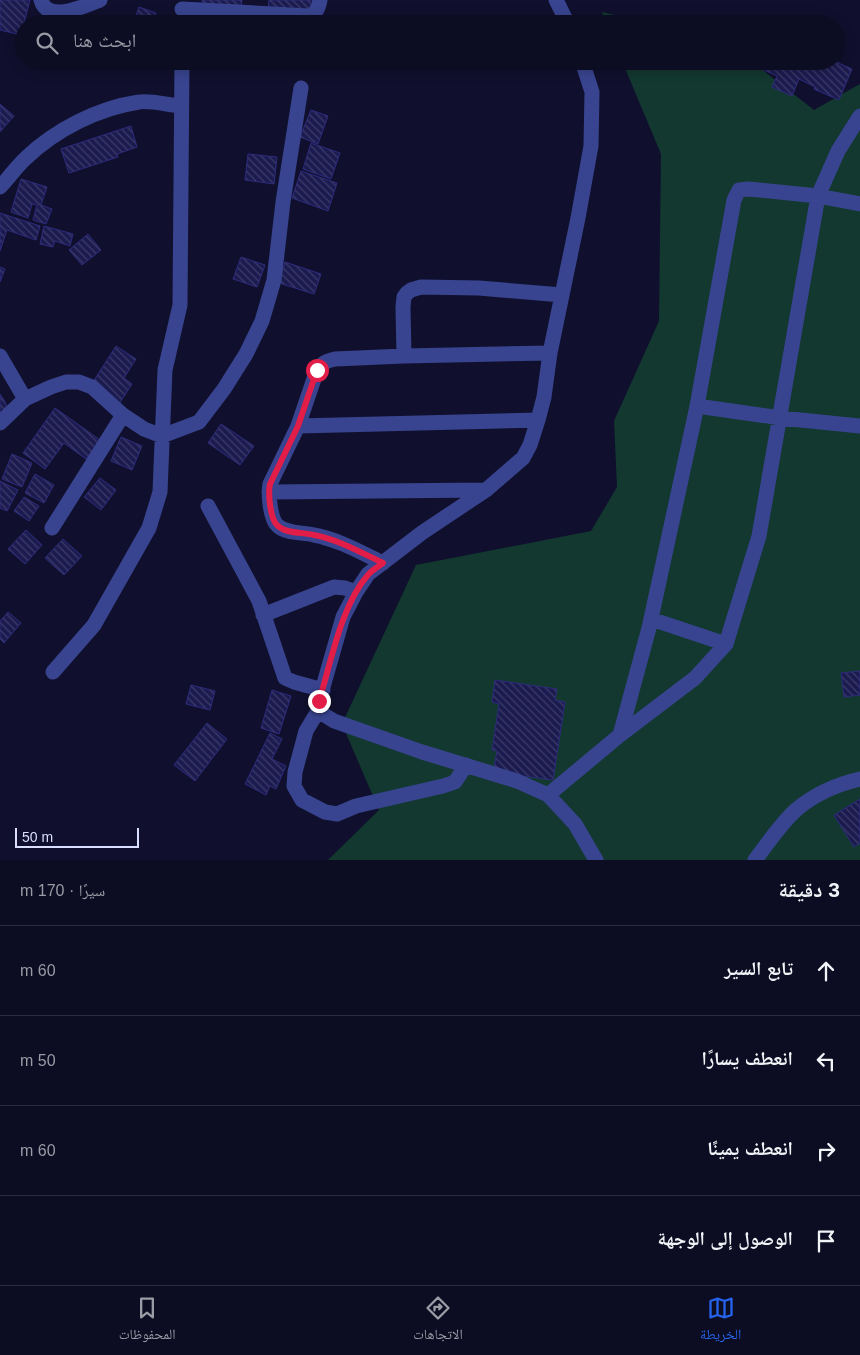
<!DOCTYPE html>
<html lang="ar">
<head>
<meta charset="utf-8">
<style>
  body { margin:0; font-family:Helvetica,"Noto Naskh Arabic",sans-serif; background:#1a1a2f; color:#f1f3f6; direction:rtl }
  .scale { position:absolute; left:15px; bottom:12px; width:124px; box-sizing:border-box; padding-left:5px; border:2px solid #dcdeff; border-top:0; font-size:14px; line-height:18px; white-space:nowrap; color:#dcdeff; -webkit-text-stroke:4px #10102e; paint-order:stroke }
  .stop { position:absolute; width:15px; height:15px; margin:-11px; border:4px solid #e11d48; border-radius:50%; background:#fff }
  .stop.end { background:#e11d48; border-color:#fff; box-shadow:0 1px 5px #0008 }
  .list { margin:0; padding:0; list-style:none }
  h2 { display:flex; justify-content:space-between; align-items:center; height:65px; margin:0; padding:0 20px; font-size:21px }
  h2 small { font-size:16px; font-weight:400; color:#9a9ba5 }
  .list li { display:grid; grid-template-columns:32px 1fr auto; gap:15px; align-items:center; box-sizing:border-box; height:90px; padding:0 20px; border-top:1px solid #2c2c40 }
  .list b { display:block; font-size:19px; white-space:nowrap }
  .list em { font-size:16px; font-style:normal; color:#9a9ba5 }
  .icon { flex:none; width:28px; height:28px; fill:none; stroke:currentColor; stroke-width:2; stroke-linecap:round; stroke-linejoin:round }
  .map { position:relative; flex:none; width:860px; height:860px; overflow:hidden; direction:ltr }
  .search { position:absolute; background:#0c0c22; box-shadow:0 2px 12px #0003; left:15px; right:15px; top:15px; height:55px; display:flex; align-items:center; gap:12px; box-sizing:border-box; padding:0 18px; border-radius:28px; color:#9a9ba5; font-size:19px }
  .sheet { height:425px; background:#0c0c22 }
  nav { display:flex; justify-content:space-around; align-items:center; box-sizing:border-box; height:70px; border-top:1px solid #2c2c40; background:#0c0c22; font-size:14px; color:#9a9ba5 }
  nav a { display:grid; justify-items:center; gap:2px }
  nav .on { color:#2563eb }
  .map>svg:first-child { display:block }
  .green { fill:#123830 }
  .building { fill:url(#building-back-hatch); stroke:#2d2b7d }
  .lines { fill:none; stroke-linecap:round; stroke-linejoin:round }
  .minor { stroke:#38448f; stroke-width:15 }
  .route { stroke:#e11d48; stroke-width:6 }
</style>
</head>
<body>
<div class="map">
<svg width="860" height="860" viewBox="0 0 860 860">
  <defs>
    <pattern id="building-back-hatch" width="6" height="6" patternUnits="userSpaceOnUse" patternTransform="scale(1.25)"><rect width="6" height="6" fill="#1c1b50"/><path d="M-1 5l2 2M0 0l6 6M5-1l2 2" fill="none" stroke="#3c3c6a"/></pattern>
  </defs>
  <rect width="100%" height="100%" fill="#10102e"/>
  <path class="green" d="M 602,12 L 654,24 L 606,24 Z
    M 622,61 L 751,61 L 814,110 L 860,84 L 860,860 L 328,860 L 379,810 L 342,724 L 416,565 L 591,531 L 617,487 L 614,421 L 659,321 L 661,154 Z"/>
  <path class="building" d="M 0,0 L 30,0 L 21,35 L 0,30 Z
    M 202,0 L 242,0 L 241,8 L 202,4 Z
    M 269,0 L 311,0 L 310,13 L 268,9 Z
    M 139,7 L 156,13 L 152,24 L 133,24 Z
    M 744,61 L 834,61 L 852,69 L 839,100 L 814,89 L 815,87 L 799,79 L 792,96 L 772,87 L 777,76 Z
    M 0,104 L 14,116 L 0,132 Z
    M 311,110 L 328,116 L 318,144 L 300,137 Z
    M 131,126 L 137,147 L 117,154 L 118,157 L 69,173 L 61,149 Z
    M 311,143 L 340,153 L 331,179 L 303,169 Z
    M 248,154 L 277,157 L 274,184 L 245,180 Z
    M 301,171 L 337,183 L 328,211 L 292,198 Z
    M 21,179 L 47,187 L 41,205 L 52,209 L 46,224 L 33,220 L 37,205 L 32,204 L 28,218 L 11,212 Z
    M 0,213 L 40,226 L 36,240 L 7,230 L 0,251 Z
    M 44,226 L 73,234 L 70,246 L 55,241 L 53,247 L 40,244 Z
    M 88,234 L 101,250 L 82,265 L 69,250 Z
    M 241,257 L 265,265 L 257,287 L 233,279 Z
    M 285,262 L 321,274 L 314,294 L 279,283 Z
    M 0,267 L 5,269 L 0,282 Z
    M 116,346 L 136,359 L 124,378 L 132,384 L 119,404 L 91,385 Z
    M 0,394 L 4,400 L 10,413 L 0,422 Z
    M 55,408 L 100,440 L 86,459 L 64,443 L 45,469 L 23,453 Z
    M 221,424 L 254,446 L 240,465 L 208,443 Z
    M 121,437 L 142,446 L 132,470 L 111,461 Z
    M 12,454 L 32,463 L 22,487 L 2,479 Z
    M 35,474 L 54,485 L 44,503 L 25,493 Z
    M 100,478 L 116,490 L 101,510 L 84,497 Z
    M 0,481 L 18,490 L 7,511 L 0,508 Z
    M 24,497 L 39,506 L 29,521 L 14,511 Z
    M 26,530 L 42,545 L 25,564 L 8,549 Z
    M 63,539 L 82,556 L 64,575 L 45,558 Z
    M 8,612 L 21,623 L 4,643 L 0,639 L 0,621 Z
    M 860,671 L 860,695 L 844,697 L 841,673 Z
    M 495,680 L 557,689 L 555,700 L 565,702 L 553,780 L 508,774 L 494,768 L 497,751 L 492,750 L 499,704 L 492,702 Z
    M 191,685 L 215,691 L 210,710 L 186,704 Z
    M 272,690 L 291,696 L 279,734 L 261,728 Z
    M 207,723 L 227,739 L 195,781 L 174,765 Z
    M 270,733 L 282,739 L 272,759 L 286,766 L 276,789 L 270,786 L 266,795 L 245,784 Z
    M 860,799 L 860,843 L 854,847 L 834,815 Z"/>
  <g class="lines">
    <path class="minor" d="M 41,0 C 47,24 85,6 100,0
      M 556,0 L 568,24
      M 182,9 L 308,16 C 317,13 318,9 320,0
      M 582,61 L 592,92 L 591,146 L 578,218 L 550,353 L 544,397 L 538,420 L 530,445 L 523,458 L 486,490 L 423,532 L 368,574 L 356,592 L 343,617 L 319,701 L 318,711 L 334,721 L 422,752 L 517,781 L 548,795 L 575,824 L 596,860
      M 0,187 C 9,178 16,167 26,158 C 55,130 98,108 139,102 C 149,100 169,105 181,106
      M 0,356 L 25,399
      M 404,356 L 403,307 L 404,297 L 407,293 L 411,290 L 421,287 L 479,288 L 562,295
      M 697,406 L 781,418 L 860,426
      M 123,415 L 144,429 L 162,436 L 199,422 L 224,389 L 246,354 L 262,321 L 274,280 L 283,202 L 301,88
      M 0,423 L 25,399 L 51,387 L 66,382 L 79,382 L 92,387 L 123,415 L 52,528
      M 298,426 L 538,420
      M 269,492 L 486,490
      M 208,506 L 259,601 L 285,678 L 294,682 L 323,690
      M 383,563 C 362,553 337,539 314,535 C 303,532 285,534 277,525 C 270,518 268,493 270,484 L 298,426 L 317,370 C 322,363 326,361 335,359 L 404,356 L 550,353
      M 263,615 L 334,587 L 345,588 L 356,592
      M 651,619 L 726,644
      M 53,672 L 94,625 L 149,528 L 160,492 L 165,370 L 180,305 L 182,61
      M 318,711 L 306,731 L 295,772 L 294,786 L 302,800 L 325,812 L 337,814 L 356,806 L 443,786 L 455,782 L 466,765
      M 620,735 L 695,678 L 726,644 L 759,536 L 818,196 L 838,151 L 860,116
      M 548,795 L 620,735 L 649,628 L 697,406 L 734,200 L 739,190 L 749,189 L 818,196 L 860,204
      M 755,860 C 768,843 781,823 797,809 C 815,794 838,784 860,779"/>
  </g>
  <g class="lines">
    <path class="route" d="M 317,370 L 298,426 L 270,484 C 268,493 270,518 277,525 C 285,534 303,532 314,535 C 337,539 362,553 383,563 C 378,567 372,570 368,575 C 341,605 331,663 319,701"/>
  </g>
</svg>
<div class="scale">50 m</div>
<div class="stop" style="left:317px;top:370px"></div>
<div class="stop end" style="left:319px;top:701px"></div>
<div class="search"><svg class="icon" aria-label="search" viewBox="0 0 24 24"><circle cx="10" cy="10" r="6"/><path d="M15 15l6 6"/></svg>ابحث هنا</div>
</div>
<section class="sheet">
<h2>3 دقيقة<small>سيرًا · 170 m</small></h2>
<ul class="list">
<li><svg class="icon" aria-label="ahead" viewBox="0 0 24 24"><path d="M12 20V5M6 11l6-6 6 6"/></svg><div><b>تابع السير</b></div><em>60 m</em></li>
<li><svg class="icon" aria-label="left" viewBox="0 0 24 24"><path d="M17 20v-9H6M10 6l-5 5 5 5"/></svg><div><b>انعطف يسارًا</b></div><em>50 m</em></li>
<li><svg class="icon" aria-label="right" viewBox="0 0 24 24"><path d="M7 20v-9h11M14 6l5 5-5 5"/></svg><div><b>انعطف يمينًا</b></div><em>60 m</em></li>
<li><svg class="icon" aria-label="arrive" viewBox="0 0 24 24"><path d="M6 21V4h12l-3 4 3 4H6"/></svg><div><b>الوصول إلى الوجهة</b></div></li>
</ul>
</section>
<nav>
<a class="on"><svg class="icon" aria-label="map" viewBox="0 0 24 24"><path d="M3 6l6-2 6 2 6-2v14l-6 2-6-2-6 2zM9 4v14M15 6v14"/></svg>الخريطة</a>
<a><svg class="icon" aria-label="directions" viewBox="0 0 24 24"><path d="M12 3l9 9-9 9-9-9zM9 14v-3h6M13 9l2 2-2 2"/></svg>الاتجاهات</a>
<a><svg class="icon" aria-label="saved" viewBox="0 0 24 24"><path d="M7 4h10v16l-5-4-5 4z"/></svg>المحفوظات</a>
</nav>
</body>
</html>
